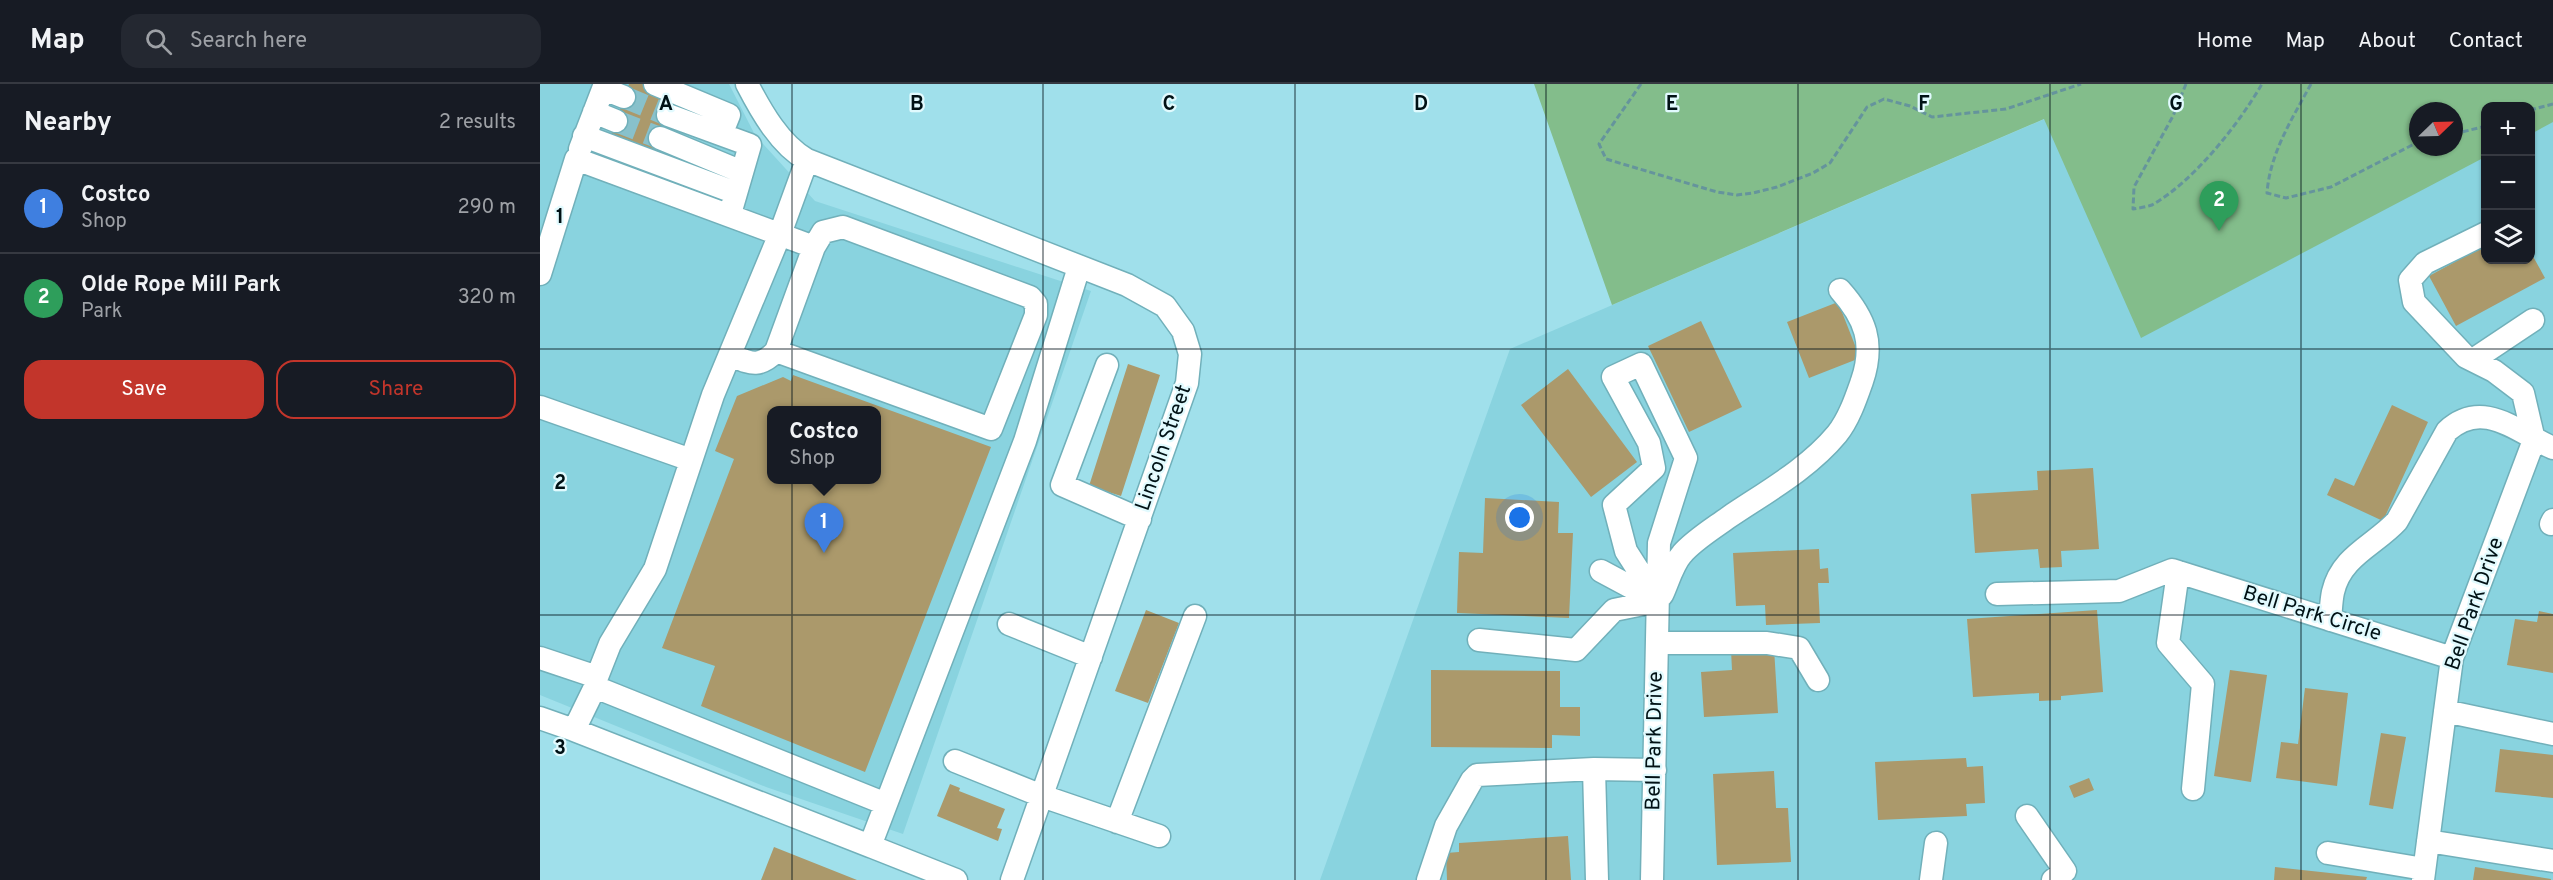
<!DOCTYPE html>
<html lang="en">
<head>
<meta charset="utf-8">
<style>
  body { margin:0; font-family:Overpass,sans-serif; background:#242831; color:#f1f3f6 }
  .controls { position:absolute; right:18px; top:18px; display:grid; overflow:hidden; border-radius:12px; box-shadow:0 2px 4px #0004 }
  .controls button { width:54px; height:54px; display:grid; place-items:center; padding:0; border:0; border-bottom:2px solid #363941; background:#171b24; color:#f1f3f6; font:30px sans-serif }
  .compass { position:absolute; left:1869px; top:18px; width:54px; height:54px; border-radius:50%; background:#171b24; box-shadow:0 2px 4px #0004; rotate:67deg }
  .you { position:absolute; left:980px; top:434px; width:21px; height:21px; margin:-15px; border:4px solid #fff; border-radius:50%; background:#1a73e8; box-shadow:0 0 0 9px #1a73e833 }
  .badge { display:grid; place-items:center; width:39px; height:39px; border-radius:50%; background:#c2352b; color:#fff; font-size:20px; font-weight:700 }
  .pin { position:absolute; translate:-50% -50px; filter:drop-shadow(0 2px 3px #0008) }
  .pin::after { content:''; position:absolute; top:32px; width:21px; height:18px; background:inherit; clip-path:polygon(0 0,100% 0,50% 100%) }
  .popup { position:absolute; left:227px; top:322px; width:114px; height:78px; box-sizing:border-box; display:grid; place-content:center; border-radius:12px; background:#171b24; filter:drop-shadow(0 2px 4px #0005); font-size:20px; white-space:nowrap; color:#9ea1a6 }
  .popup b { font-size:22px; color:#f1f3f6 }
  .popup::after { content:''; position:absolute; left:50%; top:100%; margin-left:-12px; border:12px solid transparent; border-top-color:#171b24 }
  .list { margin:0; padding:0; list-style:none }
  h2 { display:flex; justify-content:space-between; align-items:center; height:78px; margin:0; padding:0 24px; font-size:26px }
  h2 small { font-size:20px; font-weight:400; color:#9ea1a6 }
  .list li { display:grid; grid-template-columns:39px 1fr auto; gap:18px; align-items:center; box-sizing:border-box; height:90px; padding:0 24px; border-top:2px solid #363941 }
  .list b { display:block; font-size:22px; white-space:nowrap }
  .list p { margin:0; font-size:20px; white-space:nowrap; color:#9ea1a6 }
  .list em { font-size:20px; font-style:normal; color:#9ea1a6 }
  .actions { display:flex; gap:12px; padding:18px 24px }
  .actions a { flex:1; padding:14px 0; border:2px solid #c2352b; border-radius:18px; text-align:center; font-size:21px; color:#c2352b }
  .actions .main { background:#c2352b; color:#fff }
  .icon { flex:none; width:33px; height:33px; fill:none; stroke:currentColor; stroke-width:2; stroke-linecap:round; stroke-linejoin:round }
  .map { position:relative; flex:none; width:2013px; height:796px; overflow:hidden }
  header { display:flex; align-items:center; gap:36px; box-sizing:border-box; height:84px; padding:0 30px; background:#171b24; border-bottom:2px solid #363941 }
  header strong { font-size:28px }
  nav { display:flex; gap:33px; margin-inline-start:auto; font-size:21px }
  .search { width:420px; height:54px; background:#242831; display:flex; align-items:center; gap:15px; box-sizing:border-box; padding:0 21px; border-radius:18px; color:#9ea1a6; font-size:22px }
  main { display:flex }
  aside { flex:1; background:#171b24 }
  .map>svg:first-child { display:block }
  .built { fill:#89d3df; fill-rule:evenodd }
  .green { fill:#83bd8b; fill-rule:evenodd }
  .building { fill:#ab996b; fill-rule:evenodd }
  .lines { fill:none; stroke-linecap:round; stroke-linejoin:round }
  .minor-tunnel { stroke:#88c1cb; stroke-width:22; stroke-dasharray:22 11; stroke-linecap:butt }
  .minor-casing { stroke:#71b0ba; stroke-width:25 }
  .path { stroke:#65949c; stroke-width:3; stroke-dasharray:6 3; stroke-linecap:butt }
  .minor { stroke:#fff; stroke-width:22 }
  .grid { fill:none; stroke:#001115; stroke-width:1.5; stroke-opacity:0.55 }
  .labels { text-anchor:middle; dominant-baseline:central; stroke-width:4.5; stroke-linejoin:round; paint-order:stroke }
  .street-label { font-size:21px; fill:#001115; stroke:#e1fafe }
  .grid-label { font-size:20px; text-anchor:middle; font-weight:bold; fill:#001115; stroke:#e1fafe; stroke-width:4.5; stroke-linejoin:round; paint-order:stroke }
</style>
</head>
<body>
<header>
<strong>Map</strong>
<div class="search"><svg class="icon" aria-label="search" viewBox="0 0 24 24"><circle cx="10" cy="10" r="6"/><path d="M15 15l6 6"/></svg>Search here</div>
<nav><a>Home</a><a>Map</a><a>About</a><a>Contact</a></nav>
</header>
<main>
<aside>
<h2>Nearby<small>2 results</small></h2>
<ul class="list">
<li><span class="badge" style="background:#3f7fe0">1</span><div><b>Costco</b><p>Shop</p></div><em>290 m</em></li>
<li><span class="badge" style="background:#2e9e5b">2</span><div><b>Olde Rope Mill Park</b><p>Park</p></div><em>320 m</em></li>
</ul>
<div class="actions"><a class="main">Save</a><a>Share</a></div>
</aside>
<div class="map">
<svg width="2013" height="796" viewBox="0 0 2013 796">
  <rect width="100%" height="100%" fill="#a0e0eb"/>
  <path class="built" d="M 0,0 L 189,0 L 215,51 L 275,117 L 551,207 L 363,750 L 226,703 L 0,611 ZM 232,326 L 336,326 L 336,396 L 232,396 Z
    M 1586,0 L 1750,149 L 1945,65 L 1946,176 L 1990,176 L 1991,45 L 2013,36 L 2013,796 L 780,796 L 970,265 Z"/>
  <path class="green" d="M 994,0 L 2013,0 L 2013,38 L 1991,50 L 1990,22 L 1946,22 L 1945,73 L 1601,254 L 1504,35 L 1072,221 ZM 1878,27 L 1914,27 L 1914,63 L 1878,63 Z"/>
  <path class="building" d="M 89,0 L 110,0 L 136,10 L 113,72 L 69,56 Z
    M 1946,161 L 1946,176 L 1990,176 L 1990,167 L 2005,194 L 1916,242 L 1889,192 Z
    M 1298,218 L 1320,274 L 1269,294 L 1247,238 Z
    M 1161,237 L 1202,323 L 1149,348 L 1108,262 Z
    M 588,280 L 620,291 L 581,412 L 549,402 Z
    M 1028,285 L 1097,378 L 1051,413 L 981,321 Z
    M 253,291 L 451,363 L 325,688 L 161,622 L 175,582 L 122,564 L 194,375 L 175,367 L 197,312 L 243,293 L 251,297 ZM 232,326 L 336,326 L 336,396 L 232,396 Z
    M 1852,321 L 1888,338 L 1843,437 L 1787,411 L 1795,394 L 1814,402 Z
    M 1553,384 L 1559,465 L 1521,467 L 1522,483 L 1500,484 L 1498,465 L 1435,469 L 1431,410 L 1498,406 L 1497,387 Z
    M 945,414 L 1019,418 L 1018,449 L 1033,449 L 1029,534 L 917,529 L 919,468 L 943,469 Z
    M 1279,465 L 1280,485 L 1288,484 L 1289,499 L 1278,499 L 1280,539 L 1226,541 L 1225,521 L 1196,522 L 1193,469 Z
    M 606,526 L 639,539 L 608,619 L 575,607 Z
    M 1557,526 L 1563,608 L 1521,612 L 1521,616 L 1499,617 L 1499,609 L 1433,613 L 1427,535 Z
    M 1999,527 L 2013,530 L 2013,589 L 1967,581 L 1975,535 L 1997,538 Z
    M 1234,564 L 1238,629 L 1164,633 L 1161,588 L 1192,586 L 1191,566 Z
    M 891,586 L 1020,587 L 1020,623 L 1040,623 L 1040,652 L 1012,651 L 1012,664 L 891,663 Z
    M 1690,586 L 1727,591 L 1711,698 L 1674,692 Z
    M 1765,604 L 1808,609 L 1797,702 L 1736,694 L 1741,658 L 1758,660 Z
    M 1841,649 L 1866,653 L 1853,725 L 1829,721 Z
    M 1960,665 L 2013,671 L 2013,714 L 1955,708 Z
    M 1426,674 L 1427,683 L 1443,682 L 1445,719 L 1426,720 L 1427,732 L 1338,736 L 1335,678 Z
    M 1234,687 L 1236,724 L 1248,724 L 1251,778 L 1177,781 L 1173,690 Z
    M 1549,694 L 1554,706 L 1534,714 L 1529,702 Z
    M 410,700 L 420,704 L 419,707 L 465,725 L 457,744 L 462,745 L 458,757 L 397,732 Z
    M 1028,752 L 1031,796 L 907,796 L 906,769 L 919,768 L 919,759 Z
    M 234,763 L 317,796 L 221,796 Z
    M 1735,783 L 1827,793 L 1826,796 L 1734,796 Z
    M 1935,783 L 2011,795 L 2011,796 L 1933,796 Z"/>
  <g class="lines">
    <path class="minor-tunnel" d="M 84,13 L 128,31
      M 76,37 L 120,54"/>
    <g class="minor-casing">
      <path id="minor" d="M 115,0 L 189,31 L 185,41
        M 207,0 C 221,27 240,61 267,76 L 587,201 L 625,222 L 643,247 L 650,270 L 647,299 L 472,796
        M 64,5 L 84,13
        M 54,28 L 76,37
        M 128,31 L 210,61 L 192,123
        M 44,52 L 196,109
        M 120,54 L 202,88
        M 40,65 L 65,0
        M 1946,149 L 1885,179 L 1870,196 L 1874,218 L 1926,273 L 1954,287 L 1983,309 L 1994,356
        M 0,190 L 36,75 L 274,163 L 283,148 L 303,143 L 490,213 L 496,220 L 496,231 L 451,345 L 236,267 C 219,285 210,279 190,271
        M 236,267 L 274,163
        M 1933,276 L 1993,236
        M 567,281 L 522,401 L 600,435
        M 0,323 L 151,376
        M 2011,440 L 2013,436
        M 1061,487 L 1117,517
        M 1638,488 L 1628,559 L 1663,600 L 1653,705
        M 1457,510 L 1579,507 L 1632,486 L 1912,574
        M 1122,511 C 1128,498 1133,480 1142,470 C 1154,456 1174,444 1189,433 C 1226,408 1268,385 1297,350 C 1309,335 1316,314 1322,297 C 1335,259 1325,234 1300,206
        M 1790,536 C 1791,527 1791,517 1793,508 C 1801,472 1835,461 1857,437 L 1907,347 C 1943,314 1977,348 2013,364
        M 469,540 L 551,573
        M 939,556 L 1036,566 L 1074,526 L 1118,517
        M 1117,559 L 1227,559 L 1259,564 L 1278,596
        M 0,574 L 57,593
        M 55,603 L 346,720
        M 1905,627 L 2013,650
        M 0,634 L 34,646 L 55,603 L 57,593 L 70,560 L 115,485 L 173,311 L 240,150 L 267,76
        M 34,646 L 330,762 L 485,357 L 539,183
        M 415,677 L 502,712 L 619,752
        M 1054,685 L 1057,796
        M 1487,732 L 1525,787 L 1513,796
        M 577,738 L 655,532
        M 1888,757 L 2013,777
        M 330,762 L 416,796
        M 1788,769 L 1884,785
        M 888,796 L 906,742 L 932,696 L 937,691 L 1054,685 L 1115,686
        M 1112,796 L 1119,459 L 1146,374 L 1101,280 L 1073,293 L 1109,359 L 1114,384 L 1074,421 L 1086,467 L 1118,517
        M 1391,796 L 1396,759
        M 1883,796 L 1912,574 L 1994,356"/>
    </g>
    <path class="path" d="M 1101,0 L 1059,60 L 1066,75 L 1177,108 L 1197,111 L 1213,109 L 1237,103 L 1273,89 L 1290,79 L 1327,23 L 1344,15 L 1370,22 L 1392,33 L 1466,25 L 1541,0
      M 1646,0 L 1633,32 L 1594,103 L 1593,125 C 1599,124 1606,123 1612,121 C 1654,97 1698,41 1722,0
      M 1771,0 C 1752,35 1730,69 1727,109 L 1746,114 L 1791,103 L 1878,58
      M 1990,26 L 2013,20
      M 1914,50 L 1946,42"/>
    <use href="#minor" class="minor"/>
  </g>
  <path class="grid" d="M 252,0 L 252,796M 503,0 L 503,796M 755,0 L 755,796M 1006,0 L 1006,796M 1258,0 L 1258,796M 1510,0 L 1510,796M 1761,0 L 1761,796M 0,265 L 2013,265M 0,531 L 2013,531"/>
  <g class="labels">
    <g class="street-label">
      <text transform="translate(624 364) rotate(-71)">Lincoln Street</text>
      <text transform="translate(1935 520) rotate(-71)">Bell Park Drive</text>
      <text transform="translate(1772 530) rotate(17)">Bell Park Circle</text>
      <text transform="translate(1115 657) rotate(-89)">Bell Park Drive</text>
    </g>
  </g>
  <g class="grid-label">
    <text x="126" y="26">A</text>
    <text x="377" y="26">B</text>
    <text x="629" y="26">C</text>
    <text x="881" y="26">D</text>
    <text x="1132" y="26">E</text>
    <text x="1384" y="26">F</text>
    <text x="1636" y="26">G</text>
    <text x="20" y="139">1</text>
    <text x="20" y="405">2</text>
    <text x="20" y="670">3</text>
  </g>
</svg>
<div class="controls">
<button>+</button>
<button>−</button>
<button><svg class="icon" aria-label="layers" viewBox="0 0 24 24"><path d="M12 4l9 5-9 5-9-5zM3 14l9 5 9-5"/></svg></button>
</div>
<svg class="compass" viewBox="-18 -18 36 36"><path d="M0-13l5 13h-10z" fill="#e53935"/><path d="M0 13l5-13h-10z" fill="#9ea1a6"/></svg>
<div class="you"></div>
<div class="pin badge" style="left:284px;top:469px;background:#3f7fe0">1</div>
<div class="popup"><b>Costco</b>Shop</div>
<div class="pin badge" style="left:1679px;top:147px;background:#2e9e5b">2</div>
</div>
</main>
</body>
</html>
